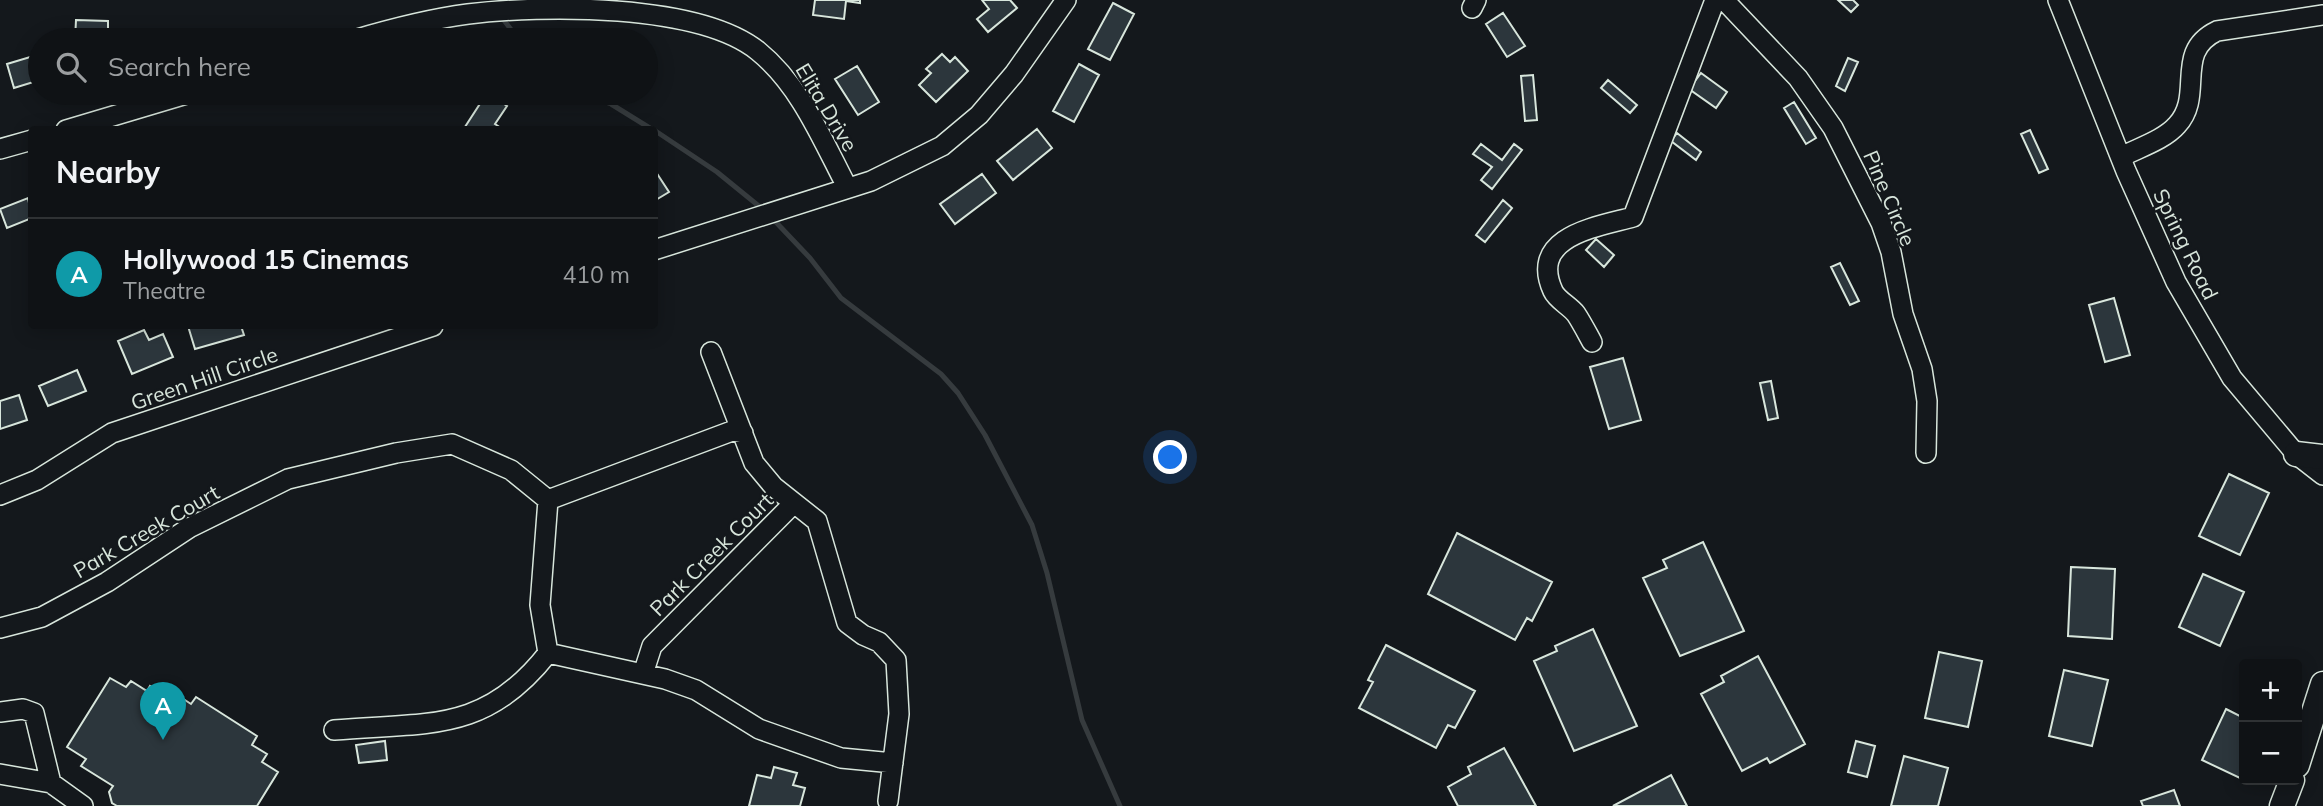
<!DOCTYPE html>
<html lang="en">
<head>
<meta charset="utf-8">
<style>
  body { margin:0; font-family:Mulish,sans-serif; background:#181b1e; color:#f1f3f6 }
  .controls { position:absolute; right:21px; bottom:21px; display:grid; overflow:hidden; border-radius:7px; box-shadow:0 4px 18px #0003 }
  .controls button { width:63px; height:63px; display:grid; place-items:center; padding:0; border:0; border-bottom:2px solid #2f3234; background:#0f1215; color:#f1f3f6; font:35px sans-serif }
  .you { position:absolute; left:1171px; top:458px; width:24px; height:24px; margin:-18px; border:5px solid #fff; border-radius:50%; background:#1a73e8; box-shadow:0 0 0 10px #1a73e833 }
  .badge { display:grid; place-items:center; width:46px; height:46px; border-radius:50%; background:#0f766e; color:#fff; font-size:23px; font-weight:700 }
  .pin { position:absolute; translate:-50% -58px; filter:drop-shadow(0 2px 4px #0008) }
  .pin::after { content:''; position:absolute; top:37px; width:24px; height:21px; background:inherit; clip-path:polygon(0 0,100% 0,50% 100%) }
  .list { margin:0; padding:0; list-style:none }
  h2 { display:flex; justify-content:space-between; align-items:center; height:91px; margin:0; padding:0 28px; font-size:30px }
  h2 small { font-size:23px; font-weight:400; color:#9b9ea0 }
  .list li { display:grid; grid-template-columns:46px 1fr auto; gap:21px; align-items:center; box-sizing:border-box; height:112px; padding:0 28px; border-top:2px solid #2f3234 }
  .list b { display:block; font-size:26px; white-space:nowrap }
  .list p { margin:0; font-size:23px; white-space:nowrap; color:#9b9ea0 }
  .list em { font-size:23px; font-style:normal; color:#9b9ea0 }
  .icon { flex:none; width:38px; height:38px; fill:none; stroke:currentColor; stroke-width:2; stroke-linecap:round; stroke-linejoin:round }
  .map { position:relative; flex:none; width:2323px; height:806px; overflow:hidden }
  .search { position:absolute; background:#0f1215; box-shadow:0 4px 18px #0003; left:28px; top:28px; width:630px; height:77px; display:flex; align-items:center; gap:18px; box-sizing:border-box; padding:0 24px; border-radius:38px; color:#9b9ea0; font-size:26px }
  .panel { position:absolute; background:#0f1215; box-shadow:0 4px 18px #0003; left:28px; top:126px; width:630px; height:203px; border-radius:7px }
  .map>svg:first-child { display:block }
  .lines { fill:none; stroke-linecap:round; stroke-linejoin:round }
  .stream { stroke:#363b3e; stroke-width:5 }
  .building { fill:#2c363c; stroke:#d8e6dc; stroke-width:2 }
  .minor-casing { stroke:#d8e6dc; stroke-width:22 }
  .major-casing { stroke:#d8e6dc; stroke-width:27 }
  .minor { stroke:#14181c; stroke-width:19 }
  .major { stroke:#14181c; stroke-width:24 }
  .labels { text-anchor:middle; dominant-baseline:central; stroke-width:5; stroke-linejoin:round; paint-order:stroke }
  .street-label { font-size:21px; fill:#d8e6dc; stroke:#14181c }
</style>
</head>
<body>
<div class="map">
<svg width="2323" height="806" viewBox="0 0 2323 806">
  <rect width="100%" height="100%" fill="#14181c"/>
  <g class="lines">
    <path class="stream" d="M 500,15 L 519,40
      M 581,93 L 611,104 L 653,130
      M 654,130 L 717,172 L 765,211
      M 772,218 L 810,258 L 841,298 L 941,374 L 958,393 L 985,435 L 1032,525 L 1047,573 L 1082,720 L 1120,806"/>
  </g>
  <path class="building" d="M 815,0 L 860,0 L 860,3 L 846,1 L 844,19 L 813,15 Z
    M 982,0 L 1010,0 L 1017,8 L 988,32 L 977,19 L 989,9 Z
    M 1838,0 L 1853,0 L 1858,5 L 1851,12 Z
    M 1113,3 L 1134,14 L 1110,60 L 1088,49 Z
    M 1503,13 L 1525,46 L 1507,57 L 1486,24 Z
    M 76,20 L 108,21 L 108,40 L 75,40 Z
    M 40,54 L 40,80 L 14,88 L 7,64 Z
    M 942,54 L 950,62 L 955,57 L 968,71 L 936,102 L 919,85 L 931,73 L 926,69 Z
    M 1848,58 L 1858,62 L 1845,91 L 1836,86 Z
    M 1079,64 L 1099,75 L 1074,122 L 1053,111 Z
    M 857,66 L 879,102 L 858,115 L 835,79 Z
    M 1701,73 L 1727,92 L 1716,108 L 1689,89 Z
    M 1533,75 L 1537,120 L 1525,121 L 1521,76 Z
    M 1608,80 L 1637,105 L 1630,113 L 1601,88 Z
    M 487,93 L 507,106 L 495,124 L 504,130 L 463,130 Z
    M 1794,102 L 1816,138 L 1806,144 L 1784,108 Z
    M 1037,129 L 1052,148 L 1013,180 L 997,161 Z
    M 2030,130 L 2048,169 L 2039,173 L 2021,134 Z
    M 1677,133 L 1701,152 L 1696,160 L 1671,141 Z
    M 1481,144 L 1502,160 L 1514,144 L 1522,150 L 1492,189 L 1481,180 L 1492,167 L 1473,154 Z
    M 654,169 L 669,192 L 654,201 Z
    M 982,174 L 996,193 L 955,224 L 940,204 Z
    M 28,198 L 32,218 L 7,228 L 0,209 Z
    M 1503,200 L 1512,208 L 1485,242 L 1476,235 Z
    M 1596,239 L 1614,255 L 1604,267 L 1586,250 Z
    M 1840,263 L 1859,301 L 1850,305 L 1831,267 Z
    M 2114,298 L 2130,355 L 2105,362 L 2089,305 Z
    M 188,326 L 241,326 L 244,335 L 195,349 Z
    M 144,330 L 149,340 L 163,334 L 173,357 L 132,374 L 118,341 Z
    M 1623,358 L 1641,420 L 1609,429 L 1590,367 Z
    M 77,370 L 86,391 L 48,406 L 39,386 Z
    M 1771,381 L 1778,418 L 1768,420 L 1760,383 Z
    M 19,395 L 27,420 L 0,429 L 0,401 Z
    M 2229,474 L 2269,493 L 2240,555 L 2199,536 Z
    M 1457,533 L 1552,582 L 1532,621 L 1527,618 L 1515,640 L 1428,594 Z
    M 1703,542 L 1744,631 L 1680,656 L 1643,578 L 1667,568 L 1663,560 Z
    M 2071,567 L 2115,569 L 2112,639 L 2068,636 Z
    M 2203,574 L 2244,592 L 2220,646 L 2179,627 Z
    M 1593,629 L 1637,726 L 1574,751 L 1534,661 L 1557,651 L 1555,646 Z
    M 1386,645 L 1475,691 L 1455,728 L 1448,725 L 1436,748 L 1359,708 L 1373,682 L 1368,680 Z
    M 1939,652 L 1982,661 L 1968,727 L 1925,718 Z
    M 1758,656 L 1805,744 L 1770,763 L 1767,758 L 1742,771 L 1701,694 L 1724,682 L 1721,676 Z
    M 2064,670 L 2108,680 L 2092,746 L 2049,736 Z
    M 110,678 L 126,687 L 131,681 L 147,691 L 150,686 L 167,697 L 171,691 L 191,704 L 196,697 L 257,736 L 252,745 L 267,754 L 262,762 L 278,772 L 257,806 L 117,806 L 112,803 L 109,792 L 113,786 L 81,766 L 86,759 L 67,747 Z
    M 2226,709 L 2244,718 L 2242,779 L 2202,760 Z
    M 385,741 L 387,760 L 359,763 L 356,745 Z
    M 1856,741 L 1875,746 L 1867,777 L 1848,772 Z
    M 1504,748 L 1536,806 L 1458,806 L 1448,787 L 1471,774 L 1468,767 Z
    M 1904,756 L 1948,768 L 1938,806 L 1891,806 Z
    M 774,767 L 797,773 L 793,785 L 805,788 L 800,806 L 749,806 L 757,775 L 771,778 Z
    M 1671,775 L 1687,806 L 1613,806 Z
    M 2174,790 L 2180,806 L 2143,806 L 2141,801 Z"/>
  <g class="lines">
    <g class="minor-casing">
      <path id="minor" d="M 1724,0 L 1798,78 L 1833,128 L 1881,223 L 1891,252 L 1903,314 L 1922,369 L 1927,401 L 1926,453
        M 2058,0 L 2126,171 L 2176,282 L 2232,378 L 2296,454 L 2323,475
        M 1472,8 L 1476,0
        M 354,40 C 391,29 430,19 468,14 C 542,5 698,3 758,51 C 800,85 822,139 847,187
        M 66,130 L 190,93
        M 0,149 L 32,140
        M 2121,157 C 2138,148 2164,140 2177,125 C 2205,95 2173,52 2217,31 L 2323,15
        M 654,250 L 871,181 L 942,146 L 979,115 L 1014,74 L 1066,0
        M 1592,342 C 1587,333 1582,323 1576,314 C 1570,306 1557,300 1553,291 C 1528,236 1597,227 1633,217 L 1715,0
        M 711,352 L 754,463 L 774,487 L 817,521 L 847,623 L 863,635 L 879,642 L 896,660 L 899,714 L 888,801
        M 0,495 L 37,480 L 112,433 L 433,326
        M 0,628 L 42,617 L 107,582 L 189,528 L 288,479 L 396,453 L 452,444 L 511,470 L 548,500
        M 548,653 L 540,605 L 548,500 L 732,431 L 743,433
        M 643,674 L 652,646 L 794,503
        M 0,712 L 23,709 L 34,713 L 51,783
        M 334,730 C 427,722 485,734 548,653 L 665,679 L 696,690 L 759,729 L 841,758 L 893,763
        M 0,774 L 51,783 L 83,806"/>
    </g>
    <g class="major-casing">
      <path id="major" d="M 2296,454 L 2323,457
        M 2297,765 L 2323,684
        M 2282,806 L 2292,780"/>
    </g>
    <use href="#minor" class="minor"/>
    <use href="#major" class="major"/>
  </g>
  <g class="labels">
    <g class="street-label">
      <text transform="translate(827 107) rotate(59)">Elita Drive</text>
      <text transform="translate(1890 198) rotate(67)">Pine Circle</text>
      <text transform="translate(2186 244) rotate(64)">Spring Road</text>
      <text transform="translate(204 378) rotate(-19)">Green Hill Circle</text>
      <text transform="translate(146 531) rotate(-30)">Park Creek Court</text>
      <text transform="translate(711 554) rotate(-45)">Park Creek Court</text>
    </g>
  </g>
</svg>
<div class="controls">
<button>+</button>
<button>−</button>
</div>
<div class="you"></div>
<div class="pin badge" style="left:163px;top:740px;background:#0f9aa8">A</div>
<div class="search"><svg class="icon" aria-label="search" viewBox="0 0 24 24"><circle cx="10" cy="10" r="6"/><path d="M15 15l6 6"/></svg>Search here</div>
<section class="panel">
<h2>Nearby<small></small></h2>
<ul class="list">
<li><span class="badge" style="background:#0f9aa8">A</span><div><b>Hollywood 15 Cinemas</b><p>Theatre</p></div><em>410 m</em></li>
</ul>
</section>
</div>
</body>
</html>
